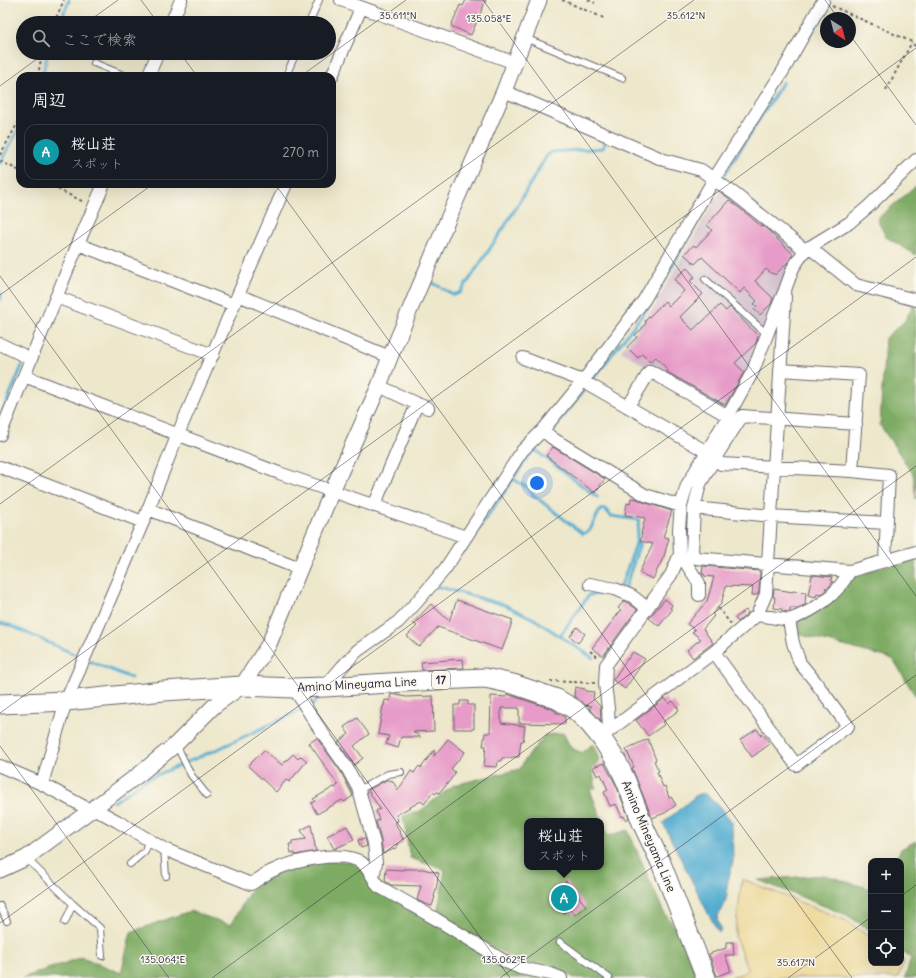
<!DOCTYPE html>
<html lang="ja">
<head>
<meta charset="utf-8">
<style>
  body { margin:0; font-family:Delius,"Klee One",sans-serif; background:#20242c; color:#f1f3f6 }
  .controls { position:absolute; right:12px; bottom:12px; display:grid; overflow:hidden; border-radius:8px; box-shadow:0 4px 16px #0002 }
  .controls button { width:36px; height:36px; display:grid; place-items:center; padding:0; border:0; border-bottom:1px solid #363941; background:#171b24; color:#f1f3f6; font:20px sans-serif }
  .compass { position:absolute; left:820px; top:12px; width:36px; height:36px; border-radius:50%; background:#171b24; box-shadow:0 4px 16px #0002; rotate:144deg }
  .you { position:absolute; left:537px; top:483px; width:14px; height:14px; margin:-10px; border:3px solid #fff; border-radius:50%; background:#1a73e8; box-shadow:0 0 0 6px #1a73e833 }
  .badge { display:grid; place-items:center; width:26px; height:26px; border-radius:50%; background:#c8321e; color:#fff; font-size:13px; font-weight:700 }
  .pin { position:absolute; translate:-50% -50%; border:2px solid #fff; box-shadow:0 1px 4px #0006 }
  .popup { position:absolute; left:524px; top:818px; width:80px; height:52px; box-sizing:border-box; display:grid; place-content:center; border-radius:8px; background:#171b24; filter:drop-shadow(0 1px 3px #0005); font-size:13px; white-space:nowrap; color:#9ea1a6 }
  .popup b { font-size:15px; color:#f1f3f6 }
  .popup::after { content:''; position:absolute; left:50%; top:100%; margin-left:-8px; border:8px solid transparent; border-top-color:#171b24 }
  .list { margin:0; padding:0; list-style:none }
  h2 { display:flex; justify-content:space-between; align-items:center; height:52px; margin:0; padding:0 16px; font-size:17px }
  h2 small { font-size:13px; font-weight:400; color:#9ea1a6 }
  .list li { display:grid; grid-template-columns:26px 1fr auto; gap:12px; align-items:center; box-sizing:border-box; height:56px; margin:0 8px 8px; padding:0 8px; border:1px solid #363941; border-radius:12px }
  .list b { display:block; font-size:15px; white-space:nowrap }
  .list p { margin:0; font-size:13px; white-space:nowrap; color:#9ea1a6 }
  .list em { font-size:13px; font-style:normal; color:#9ea1a6 }
  .icon { flex:none; width:22px; height:22px; fill:none; stroke:currentColor; stroke-width:2; stroke-linecap:round; stroke-linejoin:round }
  .map { position:relative; flex:none; width:916px; height:978px; overflow:hidden }
  .search { position:absolute; background:#171b24; box-shadow:0 4px 16px #0002; left:16px; top:16px; width:320px; height:44px; display:flex; align-items:center; gap:10px; box-sizing:border-box; padding:0 14px; border-radius:22px; color:#9ea1a6; font-size:15px }
  .panel { position:absolute; background:#171b24; box-shadow:0 4px 16px #0002; left:16px; top:72px; width:320px; height:116px; border-radius:12px }
  .map>svg:first-child { display:block }
  .industrial { fill:#d1bdcc }
  .forest { fill:#7eab63; stroke:#50664f; fill-rule:evenodd }
  .sand { fill:#eeda9e; stroke:#887e6c }
  .water { fill:#55aed2; stroke:#3c6886 }
  .lines { fill:none; stroke-linecap:round; stroke-linejoin:round }
  .stream { stroke:#55aed2; stroke-width:3 }
  .building { fill:#e79bc8 }
  .service-casing { stroke:#69676d; stroke-width:8 }
  .minor-casing { stroke:#69676d; stroke-width:14 }
  .tertiary-casing { stroke:#69676d; stroke-width:17 }
  .primary-casing { stroke:#69676d; stroke-width:21 }
  .path { stroke:#69676d; stroke-width:2; stroke-dasharray:3 3; stroke-linecap:butt }
  .service { stroke:#fff; stroke-width:6 }
  .minor { stroke:#fff; stroke-width:12 }
  .tertiary { stroke:#fff; stroke-width:15 }
  .primary { stroke:#fff; stroke-width:19 }
  .ticks { fill:none; stroke:#22223b; stroke-width:1; stroke-opacity:0.45 }
  .labels { text-anchor:middle; dominant-baseline:central; stroke-width:3; stroke-linejoin:round; paint-order:stroke }
  .shield { fill:#fbf7ec; stroke:#636270; stroke-width:1 }
  .shield-label { font-size:11px; font-weight:bold; fill:#22223b }
  .street-label { font-size:12px; fill:#22223b; stroke:#fbf7ec }
  .ticks-label { font-size:10px; text-anchor:middle; fill:#22223b; stroke:#fbf7ec; stroke-width:3; stroke-linejoin:round; paint-order:stroke }
</style>
</head>
<body>
<div class="map">
<svg width="916" height="978" viewBox="0 0 916 978">
  <rect width="100%" height="100%" fill="#fbf7ec"/>
  <filter id="ink" filterUnits="userSpaceOnUse"><feTurbulence type="fractalNoise" baseFrequency=".025" numOctaves="2"/><feDisplacementMap in="SourceGraphic" scale="8" xChannelSelector="R" yChannelSelector="G"/><feConvolveMatrix kernelMatrix="1 2 1 2 8 2 1 2 1" color-interpolation-filters="sRGB"/></filter>
  <filter id="wash" filterUnits="userSpaceOnUse"><feTurbulence type="fractalNoise" baseFrequency=".012" numOctaves="4" result="noise"/><feDisplacementMap in="SourceGraphic" scale="16" xChannelSelector="R" yChannelSelector="G"/><feGaussianBlur stdDeviation="0.9" result="paint"/><feColorMatrix in="noise" values="0 0 0 0 0 0 0 0 0 0 0 0 0 0 0 0 0 1.4 0 .05"/><feComposite in="paint" operator="in"/></filter>
  <g filter="url(#wash)">
    <rect width="100%" height="100%" fill="#ede7cb"/>
    <path class="industrial" d="M 721,189 L 795,248 L 797,253 L 751,370 L 724,411 L 647,367 L 621,351 L 655,305 Z"/>
    <path class="forest" d="M 916,186 L 916,255 L 886,237 L 877,219 Z
      M 916,299 L 916,499 L 913,474 L 880,425 L 885,338 L 905,321 Z
      M 916,558 L 916,697 L 893,659 L 798,634 L 798,621 L 836,597 L 855,577 L 888,565 Z
      M 563,733 L 571,748 L 582,753 L 593,744 L 600,760 L 592,769 L 596,788 L 590,790 L 608,836 L 628,830 L 663,911 L 679,932 L 697,978 L 574,978 L 559,969 L 522,963 L 459,929 L 437,915 L 445,870 L 410,858 L 403,816 L 420,811 L 454,785 L 520,769 L 524,761 L 545,735 ZM 527,821 L 601,821 L 601,867 L 527,867 Z
      M 916,841 L 916,978 L 905,978 L 911,958 L 901,951 L 901,861 L 895,861 L 901,849 Z
      M 327,860 L 350,862 L 359,867 L 403,904 L 514,972 L 548,978 L 22,978 L 82,957 L 121,973 L 131,932 L 190,911 L 230,925 L 252,888 L 274,874 Z
      M 825,875 L 871,889 L 871,931 L 847,915 L 758,880 Z"/>
    <path class="sand" d="M 742,879 L 845,920 L 871,938 L 871,963 L 901,963 L 901,959 L 904,961 L 898,978 L 731,978 L 748,971 L 735,936 Z"/>
    <path class="water" d="M 698,794 L 706,794 L 713,801 L 718,805 L 732,822 L 733,862 L 727,885 L 727,895 L 724,906 L 718,914 L 717,920 L 721,928 L 719,933 L 708,913 L 663,823 Z"/>
    <g class="lines">
      <path class="stream" d="M 60,23 L 69,0
        M 809,37 L 824,11
        M 42,76 L 48,53
        M 0,163 L 20,127
        M 721,180 L 783,82
        M 426,279 L 454,295 L 461,292 L 505,226 L 546,157 L 551,152 L 603,148 L 606,140
        M 0,292 L 1,297 L 0,300
        M 590,383 L 652,302 L 718,185
        M 0,418 L 22,366
        M 551,433 L 586,387
        M 534,449 L 597,497
        M 513,479 L 528,488 L 532,494 L 583,534 L 590,530 L 600,510 L 605,509 L 611,516 L 639,520 L 636,544 L 621,586
        M 463,552 L 533,450 L 547,437
        M 436,586 L 505,605 L 534,619 L 593,658
        M 625,588 L 640,543
        M 0,623 L 9,625 L 81,657
        M 560,636 L 589,595 L 609,593
        M 87,660 L 131,678
        M 308,706 L 312,705 L 319,697
        M 114,802 L 145,780 L 218,749 L 303,709
        M 0,879 L 17,873 L 30,864"/>
    </g>
    <g id="blocks">
      <path class="building" d="M 466,0 L 486,0 L 471,35 L 451,26 L 460,5 L 463,6 Z
        M 729,200 L 747,214 L 762,227 L 763,226 L 768,230 L 793,254 L 789,261 L 775,275 L 773,273 L 772,274 L 766,269 L 755,281 L 773,298 L 771,304 L 760,315 L 754,309 L 757,306 L 754,304 L 757,301 L 744,288 L 740,293 L 702,257 L 695,264 L 684,254 L 694,245 L 696,247 L 712,230 L 707,225 Z
        M 687,268 L 695,277 L 690,281 L 703,294 L 680,317 L 693,330 L 700,323 L 700,324 L 720,305 L 726,311 L 730,307 L 758,336 L 756,343 L 735,363 L 744,372 L 736,386 L 733,389 L 734,390 L 725,405 L 667,372 L 668,371 L 667,369 L 656,357 L 650,362 L 642,354 L 638,358 L 627,347 L 637,337 L 635,335 L 643,328 L 642,328 L 646,323 L 645,321 L 665,301 L 669,306 L 684,291 L 674,279 Z
        M 553,447 L 605,479 L 595,493 L 546,456 Z
        M 631,498 L 637,499 L 643,502 L 672,511 L 663,537 L 669,538 L 664,556 L 653,579 L 639,573 L 653,544 L 640,541 L 642,534 L 641,534 L 645,518 L 625,515 L 627,503 L 630,504 Z
        M 703,566 L 759,571 L 760,572 L 759,592 L 757,595 L 752,595 L 753,587 L 726,586 L 721,604 L 712,614 L 714,616 L 703,629 L 713,643 L 693,658 L 687,650 L 701,639 L 692,632 L 695,630 L 687,624 L 707,601 L 714,577 L 704,576 L 704,574 L 702,574 Z
        M 812,575 L 832,577 L 831,580 L 833,582 L 827,589 L 826,587 L 825,591 L 821,594 L 817,593 L 816,597 L 808,595 Z
        M 774,589 L 793,592 L 793,591 L 806,592 L 805,605 L 797,608 L 790,608 L 790,612 L 788,612 L 782,611 L 782,609 L 774,608 L 775,597 L 773,597 Z
        M 665,599 L 672,605 L 670,608 L 672,610 L 659,626 L 649,618 Z
        M 457,600 L 513,620 L 502,650 L 438,627 L 419,647 L 407,636 L 417,626 L 413,623 L 431,604 L 449,621 Z
        M 624,601 L 628,603 L 637,609 L 603,656 L 592,648 L 621,610 L 618,608 Z
        M 746,610 L 748,613 L 738,622 L 735,618 Z
        M 577,627 L 585,634 L 578,643 L 570,636 Z
        M 633,652 L 645,659 L 625,689 L 613,680 L 627,659 L 628,659 Z
        M 463,659 L 464,668 L 422,670 L 421,662 Z
        M 575,687 L 585,689 L 585,691 L 594,692 L 593,699 L 600,706 L 601,721 L 589,708 L 592,706 L 585,705 L 574,696 Z
        M 391,694 L 406,697 L 433,696 L 434,731 L 413,732 L 421,737 L 401,737 L 398,748 L 386,744 L 389,736 L 378,734 L 383,706 L 384,706 L 385,700 L 390,701 Z
        M 507,694 L 552,709 L 556,711 L 556,713 L 559,713 L 565,717 L 565,724 L 519,723 L 519,708 L 501,708 L 501,723 L 525,726 L 523,741 L 521,741 L 519,757 L 512,757 L 511,758 L 502,758 L 501,761 L 498,761 L 497,767 L 484,766 L 486,746 L 483,746 L 485,733 L 490,733 L 491,696 L 507,697 Z
        M 665,698 L 669,704 L 673,701 L 679,710 L 663,722 L 665,724 L 648,736 L 636,720 Z
        M 460,701 L 468,701 L 468,705 L 474,705 L 474,729 L 454,729 L 454,705 L 460,705 Z
        M 357,718 L 369,734 L 354,746 L 363,758 L 354,765 L 338,742 L 349,734 L 344,727 Z
        M 757,729 L 761,735 L 763,734 L 770,744 L 752,757 L 740,740 Z
        M 317,738 L 341,772 L 353,796 L 344,802 L 342,800 L 317,814 L 311,803 L 315,801 L 313,799 L 334,787 L 335,788 L 338,785 L 309,743 Z
        M 448,739 L 465,752 L 451,769 L 455,772 L 454,775 L 444,788 L 443,788 L 439,793 L 437,792 L 435,794 L 433,792 L 424,804 L 421,801 L 396,815 L 398,821 L 395,822 L 404,841 L 396,845 L 398,847 L 383,854 L 381,841 L 376,821 L 379,820 L 376,811 L 380,809 L 368,790 L 388,779 L 390,781 L 392,780 L 398,790 L 411,771 L 414,773 L 419,766 L 421,768 L 434,750 L 434,756 Z
        M 648,739 L 656,760 L 654,761 L 659,771 L 657,772 L 663,787 L 665,786 L 669,798 L 671,797 L 676,805 L 665,813 L 652,818 L 632,768 L 634,767 L 626,749 Z
        M 264,750 L 282,765 L 293,754 L 298,759 L 301,756 L 307,761 L 289,782 L 286,780 L 276,792 L 248,766 Z
        M 604,763 L 616,785 L 629,818 L 626,820 L 624,816 L 622,817 L 616,804 L 610,806 L 604,792 L 608,790 L 601,774 L 597,776 L 593,767 Z
        M 311,825 L 316,851 L 295,855 L 295,853 L 291,853 L 289,844 L 292,844 L 292,841 L 306,839 L 301,830 Z
        M 347,826 L 354,840 L 334,849 L 327,836 Z
        M 365,838 L 367,846 L 361,848 L 358,840 Z
        M 386,869 L 403,870 L 403,869 L 423,869 L 439,873 L 437,880 L 438,880 L 434,897 L 435,897 L 432,906 L 425,904 L 417,900 L 421,886 L 391,885 L 385,881 Z
        M 566,881 L 586,906 L 575,915 L 569,908 L 564,913 L 559,907 L 560,905 L 551,894 Z
        M 726,942 L 733,942 L 734,955 L 725,955 L 731,971 L 717,976 L 709,954 L 726,948 Z"/>
    </g>
  </g>
  <g filter="url(#ink)">
    <use href="#blocks" fill-opacity="0" stroke="#69676d" stroke-width="1"/>
    <g class="lines">
      <g class="service-casing">
        <path id="service" d="M 309,23 L 319,0
          M 525,38 L 622,78
          M 94,63 L 126,76
          M 288,71 L 296,53
          M 705,279 L 767,334
          M 176,744 L 191,775 L 207,795
          M 359,790 L 388,774 L 401,772
          M 164,849 L 166,876
          M 26,858 L 73,904 L 100,928 L 102,956
          M 130,864 L 145,851 L 148,840
          M 0,906 L 7,921
          M 65,922 L 73,904
          M 560,942 L 609,978"/>
      </g>
      <g class="minor-casing">
        <path id="minor" d="M 341,0 L 515,63
          M 171,23 L 181,0
          M 148,76 L 158,53
          M 332,76 L 361,8
          M 504,91 L 664,160 L 701,170 L 736,195 L 805,250
          M 78,244 L 234,305
          M 809,247 L 856,285 L 916,300
          M 238,295 L 390,357
          M 56,297 L 213,355
          M 0,344 L 31,359
          M 523,358 L 583,381 L 707,452
          M 780,370 L 859,375 L 852,471
          M 24,376 L 279,473 L 466,537
          M 379,386 L 417,404 L 428,408
          M 628,407 L 650,371 L 728,416
          M 856,424 L 742,416 L 715,458 L 700,484 L 694,508 L 692,553 L 696,558 L 850,571 L 916,552
          M 543,430 L 552,438 L 645,495 L 681,506
          M 0,435 L 78,244 L 104,184
          M 715,458 L 721,464 L 852,471 L 889,475 L 885,561
          M 0,467 L 143,522
          M 374,506 L 417,404
          M 694,508 L 771,516 L 886,523
          M 148,509 L 300,569
          M 680,554 L 699,583 L 699,595
          M 590,584 L 615,589 L 632,596 L 647,608
          M 789,620 C 816,610 836,596 850,571
          M 714,652 L 796,765 L 848,726 L 814,680 L 800,663 L 793,643 L 789,620 L 757,615
          M 325,687 L 342,667 L 357,651 L 398,622 L 416,603 L 445,569 L 522,451 L 543,430 L 583,381 L 644,300 L 714,179 L 783,71 L 823,1
          M 294,688 L 317,725 L 347,768 L 359,790 L 374,843 L 376,863 L 373,877
          M 609,731 L 608,708 L 605,684 L 606,665 L 671,575 L 680,554 L 679,529 L 681,506 L 687,485 L 728,416 L 753,371 L 776,311 L 785,290 L 793,268 L 805,250 L 849,223 L 869,206 L 916,160
          M 604,736 L 609,731 L 714,652 L 757,615 L 766,594 L 785,297
          M 0,766 L 42,784 L 90,810
          M 42,784 L 66,701 L 143,522 L 178,434 L 286,184
          M 93,808 L 117,821 L 164,849 L 251,884 C 258,880 265,874 272,871 C 292,861 343,849 362,863 C 368,868 374,879 378,886 L 436,919 L 506,962 L 520,968 L 551,974 L 561,978"/>
      </g>
      <g class="tertiary-casing">
        <path id="tertiary" d="M 0,870 L 26,858 L 141,773 L 176,744 L 215,705 L 242,686 L 269,644 L 332,491 L 379,386 L 390,357 L 448,219 L 504,91 L 539,0"/>
      </g>
      <g class="primary-casing">
        <path id="primary" d="M 0,704 L 66,701 L 164,691 L 242,686 L 294,688 L 325,687 L 437,680 L 485,678 L 513,684 L 557,699 L 574,709 L 588,722 L 602,739 L 617,762 L 626,781 L 643,825 L 661,863 L 706,978"/>
      </g>
      <path class="path" d="M 562,0 L 606,19
        M 588,0 L 595,3
        M 832,6 L 912,42 L 916,48
        M 54,23 L 64,0
        M 38,76 L 42,53
        M 886,90 L 912,42
        M 0,155 L 20,119
        M 0,161 L 20,171
        M 47,184 L 84,202
        M 718,608 L 731,624
        M 590,651 L 599,658
        M 550,681 L 595,683"/>
      <use href="#service" class="service"/>
      <use href="#minor" class="minor"/>
      <use href="#tertiary" class="tertiary"/>
      <use href="#primary" class="primary"/>
    </g>
  </g>
  <path class="ticks" d="M 141,0 L 158,23M 483,0 L 916,596M 825,0 L 838,18M 86,23 L 118,0M 850,35 L 916,125M 180,53 L 197,76M 301,76 L 406,0M 0,86 L 45,53M 275,184 L 852,978M 0,276 L 510,978M 0,295 L 153,184M 0,504 L 694,0M 0,713 L 916,48M 0,746 L 169,978M 901,896 L 916,885M 0,923 L 916,257M 212,978 L 916,466M 500,978 L 916,675M 788,978 L 871,917"/>
  <g class="labels">
    <rect class="shield" x="432" y="671" width="18" height="18" rx="3"/>
    <g class="shield-label">
      <text x="441" y="680">17</text>
    </g>
    <g class="street-label">
      <text transform="translate(357 684) rotate(-3)">Amino Mineyama Line</text>
      <text transform="translate(649 836) rotate(67)">Amino Mineyama Line</text>
    </g>
  </g>
  <g class="ticks-label">
    <text x="398" y="19">35.611°N</text>
    <text x="686" y="19">35.612°N</text>
    <text x="489" y="22">135.058°E</text>
    <text x="163" y="963">135.064°E</text>
    <text x="504" y="963">135.062°E</text>
    <text x="796" y="966">35.617°N</text>
  </g>
</svg>
<div class="controls">
<button>+</button>
<button>−</button>
<button><svg class="icon" aria-label="locate" viewBox="0 0 24 24"><circle cx="12" cy="12" r="6"/><path d="M12 2v4M12 18v4M2 12h4M18 12h4"/></svg></button>
</div>
<svg class="compass" viewBox="-18 -18 36 36"><path d="M0-13l5 13h-10z" fill="#e53935"/><path d="M0 13l5-13h-10z" fill="#9ea1a6"/></svg>
<div class="you"></div>
<div class="pin badge" style="left:564px;top:898px;background:#0f9aa8">A</div>
<div class="popup"><b>桜山荘</b>スポット</div>
<div class="search"><svg class="icon" aria-label="search" viewBox="0 0 24 24"><circle cx="10" cy="10" r="6"/><path d="M15 15l6 6"/></svg>ここで検索</div>
<section class="panel">
<h2>周辺<small></small></h2>
<ul class="list">
<li><span class="badge" style="background:#0f9aa8">A</span><div><b>桜山荘</b><p>スポット</p></div><em>270 m</em></li>
</ul>
</section>
</div>
</body>
</html>
